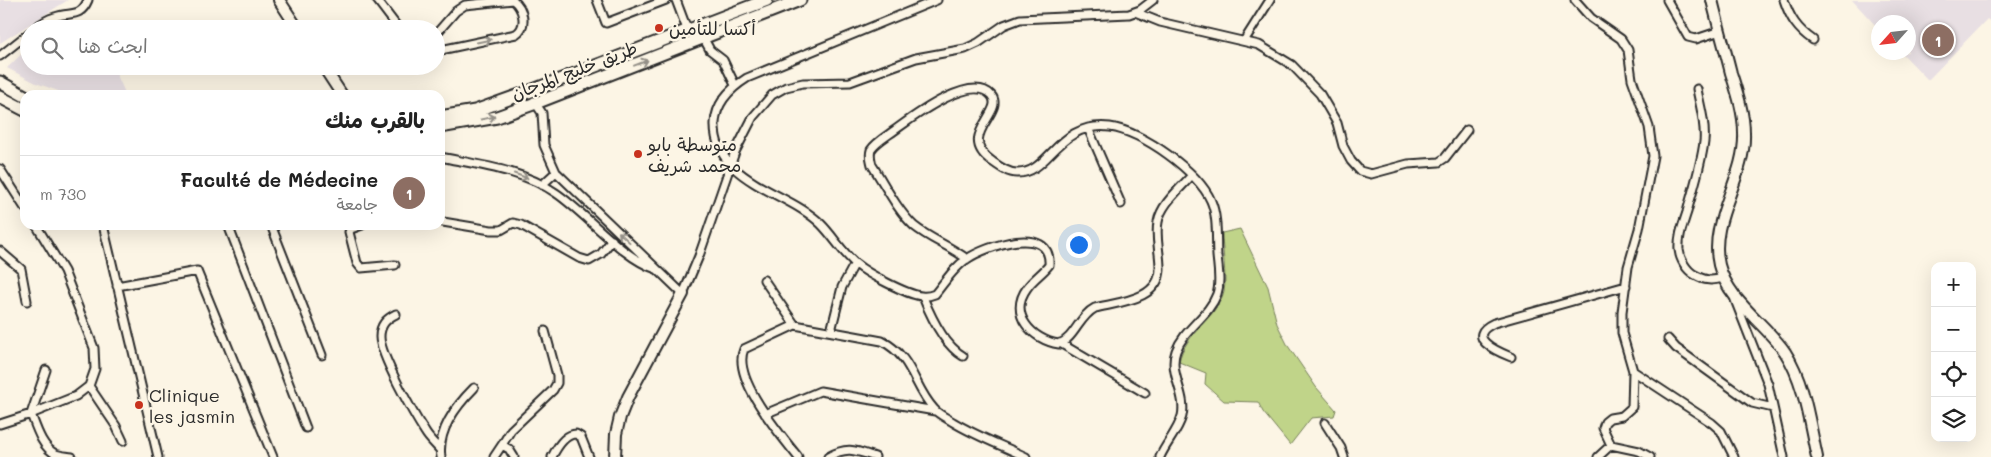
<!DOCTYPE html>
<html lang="ar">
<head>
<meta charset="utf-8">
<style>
  body { margin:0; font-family:Mali,"Playpen Sans Arabic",sans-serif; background:#f6f6f6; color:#222; direction:rtl }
  .controls { position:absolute; right:15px; bottom:15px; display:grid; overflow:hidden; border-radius:10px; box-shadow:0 5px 20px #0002 }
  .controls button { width:45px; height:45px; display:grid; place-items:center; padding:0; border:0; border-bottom:1px solid #e0e0e0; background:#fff; color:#222; font:25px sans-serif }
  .compass { position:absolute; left:1871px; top:15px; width:45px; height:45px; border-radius:50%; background:#fff; box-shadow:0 5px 20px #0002; rotate:243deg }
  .you { position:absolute; left:1078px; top:244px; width:18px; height:18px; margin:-12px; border:4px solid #fff; border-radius:50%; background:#1a73e8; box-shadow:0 0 0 8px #1a73e833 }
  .badge { display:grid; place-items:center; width:32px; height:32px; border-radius:50%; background:#0b8043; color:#fff; font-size:16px; font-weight:700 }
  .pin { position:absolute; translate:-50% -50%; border:2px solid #fff; box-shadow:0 1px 5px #0006 }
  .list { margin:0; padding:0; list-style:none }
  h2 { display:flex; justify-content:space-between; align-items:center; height:65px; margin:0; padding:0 20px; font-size:21px }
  h2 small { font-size:16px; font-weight:400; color:#767676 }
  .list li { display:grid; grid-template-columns:32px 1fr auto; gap:15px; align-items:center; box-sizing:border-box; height:75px; padding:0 20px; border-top:1px solid #e0e0e0 }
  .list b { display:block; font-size:19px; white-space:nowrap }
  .list p { margin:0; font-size:16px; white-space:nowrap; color:#767676 }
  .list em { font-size:16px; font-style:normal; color:#767676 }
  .icon { flex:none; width:28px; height:28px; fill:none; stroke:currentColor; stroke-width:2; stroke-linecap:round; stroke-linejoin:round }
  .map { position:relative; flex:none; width:1991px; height:457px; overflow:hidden; direction:ltr }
  .search { position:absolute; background:#fff; box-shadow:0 5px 20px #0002; left:20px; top:20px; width:425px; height:55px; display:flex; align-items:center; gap:12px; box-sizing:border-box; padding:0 18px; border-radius:28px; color:#767676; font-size:19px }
  .panel { position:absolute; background:#fff; box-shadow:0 5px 20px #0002; left:20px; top:90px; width:425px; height:140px; border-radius:15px; direction:rtl }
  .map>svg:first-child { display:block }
  .built { fill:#e8dfe3 }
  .green { fill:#c0d489; stroke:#76805a }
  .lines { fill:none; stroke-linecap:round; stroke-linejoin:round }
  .street-casing { stroke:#2b2b2b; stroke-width:11 }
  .secondary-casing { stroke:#2b2b2b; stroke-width:14 }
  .primary-casing { stroke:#2b2b2b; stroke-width:15 }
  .street { stroke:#fcf5e5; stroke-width:7 }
  .secondary { stroke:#fcf5e5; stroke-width:10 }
  .primary { stroke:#fcf5e5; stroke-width:11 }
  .oneway { stroke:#949088 }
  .poi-dot { fill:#c8321e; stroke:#fcf5e5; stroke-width:2 }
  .labels { text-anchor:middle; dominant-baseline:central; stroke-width:5; stroke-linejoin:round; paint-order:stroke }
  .poi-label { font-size:18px; fill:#2b2b2b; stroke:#fcf5e5; text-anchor:start }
  .street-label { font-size:18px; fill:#2b2b2b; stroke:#fcf5e5 }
</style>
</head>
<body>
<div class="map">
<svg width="1991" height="457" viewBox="0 0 1991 457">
  <rect width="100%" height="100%" fill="#fcf5e5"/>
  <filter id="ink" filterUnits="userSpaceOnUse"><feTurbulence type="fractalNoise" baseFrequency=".02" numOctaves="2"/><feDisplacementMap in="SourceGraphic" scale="10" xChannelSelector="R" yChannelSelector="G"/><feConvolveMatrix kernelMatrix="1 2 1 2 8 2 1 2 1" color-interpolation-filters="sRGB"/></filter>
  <g filter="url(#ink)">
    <path class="built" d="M 0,0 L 68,0 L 0,43 Z
      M 1852,0 L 1991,0 L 1991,22 L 1987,19 L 1928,80 L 1902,53 L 1908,52 L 1908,22 L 1878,22 L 1878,28 Z
      M 29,47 L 29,66 L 113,66 L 126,95 L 78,95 L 61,92 L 36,83 L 7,68 Z"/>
    <path class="green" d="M 1240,229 L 1268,287 L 1277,324 L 1288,346 L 1316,387 L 1336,410 L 1334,416 L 1311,418 L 1290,445 L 1263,412 L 1258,402 L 1224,401 L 1205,384 L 1206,373 L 1179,362 C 1185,332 1217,319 1224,291 C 1227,278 1222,247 1222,233 Z"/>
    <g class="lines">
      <g class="street-casing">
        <path id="street" d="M 377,0 L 399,29
          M 597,0 L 606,23 L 666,0
          M 676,0 L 688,32
          M 937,0 L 747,78 C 731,88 716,103 715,123 C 713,182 788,191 821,224 C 833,236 842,252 856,264 C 868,274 906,294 921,296 C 926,297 930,296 935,294 C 945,282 954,267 967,259 C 986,246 1052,223 1049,265 C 1043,273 1033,279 1027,288 C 1008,314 1032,340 1059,344 C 1075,338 1079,316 1095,308 C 1119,302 1160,300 1160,268 C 1160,252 1155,237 1158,222 C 1161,204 1180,189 1191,176
          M 1575,0 L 1591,18 L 1621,39 L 1628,50 L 1632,79 L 1649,127 L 1653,156 L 1639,229 L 1628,267 L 1622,312 L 1622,333 L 1633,371 L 1632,407 L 1622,416 L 1610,418 L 1605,422 L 1603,428 L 1611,445 L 1639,451 L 1650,457
          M 1667,0 L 1688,37 L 1696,39 L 1720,31
          M 1784,0 C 1790,18 1797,29 1813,40
          M 1135,12 L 1160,22 L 1259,45 L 1292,65 L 1320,94 L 1337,123 L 1343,146 L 1351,161 L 1360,171 L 1371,174 L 1408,164 L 1439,162 L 1445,158 L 1467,130
          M 34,29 C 40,24 47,19 55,17 C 70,11 80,19 88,0
          M 436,34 L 456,11 L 465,5 L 513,0
          M 704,39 L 710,50 L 723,60 L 735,85
          M 1244,41 L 1270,0
          M 436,51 L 516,34 C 528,26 523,8 513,0
          M 0,56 L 29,33
          M 1697,89 C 1700,106 1706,124 1704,142 C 1701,166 1693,189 1687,212 C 1683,225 1678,236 1679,250 C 1680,259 1686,270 1695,275 C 1705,281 1712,281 1723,278
          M 534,101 L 542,113 L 544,145 L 556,172 L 683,294 L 699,256 L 735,152 L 753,117 L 772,95 L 786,87 L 803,83 L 850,82 L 916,58 L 965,49 L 978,43 L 1004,25 L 1020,19 L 1129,14 L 1140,10 L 1153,0
          M 1088,128 L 1121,204
          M 440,157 C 479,165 523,170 556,193 C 587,214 622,258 656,269
          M 0,169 L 25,208
          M 542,185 L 556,172
          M 443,222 L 491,230 L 501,230 L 513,223 L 521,225 L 579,258 L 589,261 L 601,254 L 612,240
          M 103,225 L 158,457
          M 228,225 L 306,428
          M 271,225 L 322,355
          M 362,225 L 351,229 L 349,232 L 357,263 L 361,268 L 395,265
          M 0,251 L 21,269 L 27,301
          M 967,259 C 950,246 930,239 914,226 C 897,210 885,185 872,165 C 871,160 869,156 871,150 C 876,142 887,136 895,130 C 913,117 971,73 991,95 C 1007,112 954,136 993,162 C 1000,167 1008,173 1017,173 C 1050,174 1057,121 1110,127 C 1142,131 1199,172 1211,201 C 1218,217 1216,239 1217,256 C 1218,268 1221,282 1217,294 C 1209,316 1184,329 1176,351 C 1168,373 1187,394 1182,416 C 1178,431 1166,443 1160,457
          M 764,280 L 795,325 L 744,349 C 731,378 781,435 798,457
          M 117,286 L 197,271 L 273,457
          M 923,297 C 931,317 944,345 963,356
          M 1735,300 L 1768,384 L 1784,457
          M 396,314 C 386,319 380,325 380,337 C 380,355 414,415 425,432 C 429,439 435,444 440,450
          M 795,325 L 882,341 C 913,357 913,386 934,409 C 939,415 947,418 953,422 C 976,436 1001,445 1026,457
          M 831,331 L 842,287 L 855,263
          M 1668,339 L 1676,348 L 1752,403 L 1773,408
          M 1060,343 L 1145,393
          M 1511,357 C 1496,351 1464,337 1494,323 L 1626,286
          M 46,370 L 31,414 C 36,427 42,448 56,454 C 61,456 67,456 72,457
          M 1633,371 L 1712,423 L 1721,431 L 1734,457
          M 89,386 L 116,426 L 123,441
          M 765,414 L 820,391 L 935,411
          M 1325,423 L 1341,448 L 1344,457
          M 0,424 L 31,414 L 76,396 L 89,386 L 95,369 L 94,348 L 64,271 L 36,225
          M 502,445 L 511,430 L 553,390 L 557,383 L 557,375 L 545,331
          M 441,457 C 437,431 457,405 474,388
          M 494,457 L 502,445 L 509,449 L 514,457
          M 552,457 C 557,447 565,434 576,434 L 581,437 L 589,457
          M 828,457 C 847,446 855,450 875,457
          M 1598,457 L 1611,445"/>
      </g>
      <g class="secondary-casing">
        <path id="secondary" d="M 279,0 L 298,29
          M 1712,0 C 1718,25 1725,49 1731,73 C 1737,92 1744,113 1744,133 C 1746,178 1708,220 1719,265 C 1728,301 1765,323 1785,352 C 1805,383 1809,422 1817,457
          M 323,66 L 342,95
          M 615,457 L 616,434 L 620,417 L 628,397 L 683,294"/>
      </g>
      <g class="primary-casing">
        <path id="primary" d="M 0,82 L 25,96
          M 0,97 L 25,110
          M 440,117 L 475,111 L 528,92 L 767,0
          M 440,127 L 497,117 L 536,103 L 800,0"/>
      </g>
      <use href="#street" class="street"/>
      <use href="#secondary" class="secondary"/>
      <use href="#primary" class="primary"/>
    </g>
    <defs><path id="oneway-shaft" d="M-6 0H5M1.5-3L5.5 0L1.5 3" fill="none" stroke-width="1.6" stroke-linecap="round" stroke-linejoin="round" transform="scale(1.25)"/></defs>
    <g class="oneway">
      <use href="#oneway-shaft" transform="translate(484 41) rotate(-12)"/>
      <use href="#oneway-shaft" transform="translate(641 63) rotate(-21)"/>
      <use href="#oneway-shaft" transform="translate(488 118) rotate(-11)"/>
      <use href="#oneway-shaft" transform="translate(521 176) rotate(19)"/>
      <use href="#oneway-shaft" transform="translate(624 237) rotate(-137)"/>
    </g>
  </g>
  <g class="poi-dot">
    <circle cx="659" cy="28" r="5"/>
    <circle cx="638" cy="154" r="5"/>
    <circle cx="139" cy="405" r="5"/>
  </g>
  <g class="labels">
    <g class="poi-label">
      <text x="669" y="28">أكسا للتأمين</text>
      <text x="648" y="144">متوسطة بابو<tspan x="648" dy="21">محمد شريف</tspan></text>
      <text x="149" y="395">Clinique<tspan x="149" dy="21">les jasmin</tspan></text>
    </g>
    <g class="street-label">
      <text transform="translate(574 70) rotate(-21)">طريق خليج المرجان</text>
    </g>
  </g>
</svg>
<div class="controls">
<button>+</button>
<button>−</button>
<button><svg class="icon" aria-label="locate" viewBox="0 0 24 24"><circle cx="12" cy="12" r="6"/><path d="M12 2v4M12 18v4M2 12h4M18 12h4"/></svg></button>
<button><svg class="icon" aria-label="layers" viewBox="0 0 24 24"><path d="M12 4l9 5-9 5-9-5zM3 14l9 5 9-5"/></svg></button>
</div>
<svg class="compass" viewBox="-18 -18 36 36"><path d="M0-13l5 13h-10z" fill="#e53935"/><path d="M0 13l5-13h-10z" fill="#767676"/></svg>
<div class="you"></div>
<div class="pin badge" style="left:1938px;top:40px;background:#8d6e63">1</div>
<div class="search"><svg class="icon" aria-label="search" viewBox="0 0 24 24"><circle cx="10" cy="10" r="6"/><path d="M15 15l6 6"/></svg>ابحث هنا</div>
<section class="panel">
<h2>بالقرب منك<small></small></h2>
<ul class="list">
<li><span class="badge" style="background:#8d6e63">1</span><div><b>Faculté de Médecine</b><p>جامعة</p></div><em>730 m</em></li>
</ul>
</section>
</div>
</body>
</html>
